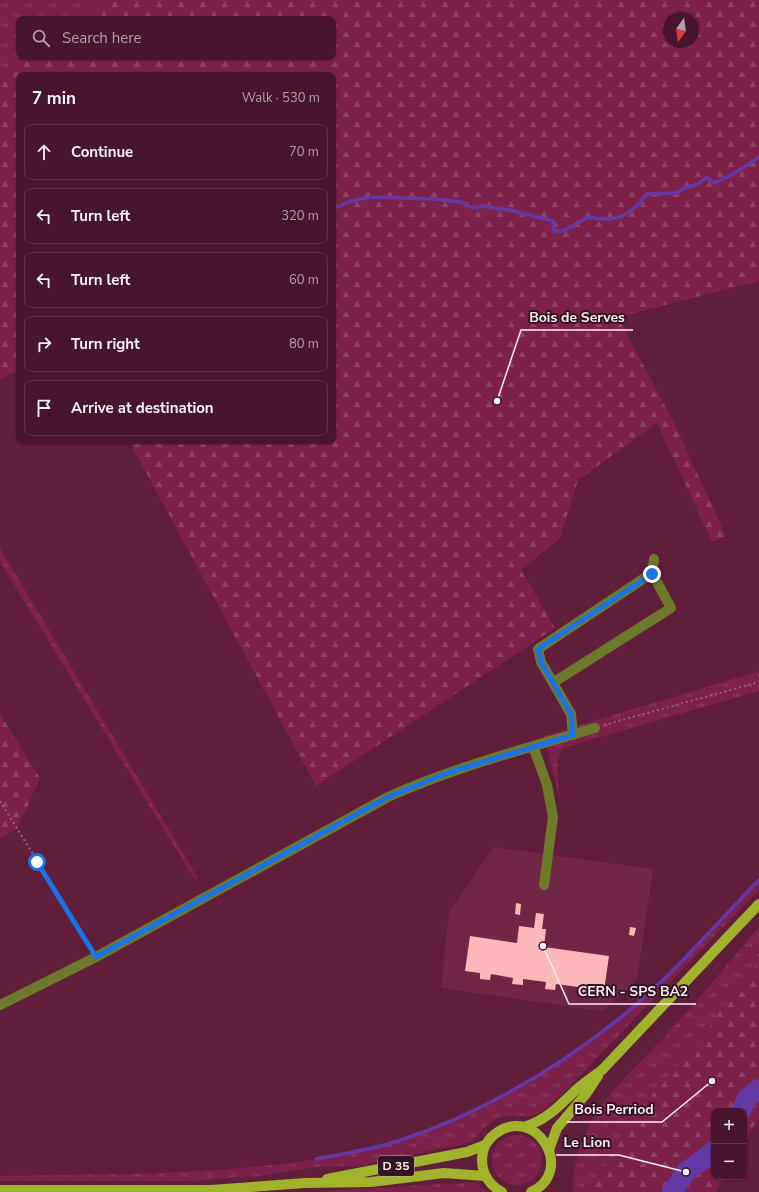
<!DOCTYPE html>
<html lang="en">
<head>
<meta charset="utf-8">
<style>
  body { margin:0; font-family:"Nunito Sans",sans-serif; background:#4f1f34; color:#f1f3f6 }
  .controls { position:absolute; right:12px; bottom:12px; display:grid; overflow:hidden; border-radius:8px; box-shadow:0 1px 3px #0004 }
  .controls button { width:36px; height:36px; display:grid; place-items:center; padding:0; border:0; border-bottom:1px solid #603548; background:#48162c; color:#f1f3f6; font:20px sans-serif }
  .compass { position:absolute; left:663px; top:12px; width:36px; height:36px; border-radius:50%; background:#48162c; box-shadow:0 1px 3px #0004; rotate:194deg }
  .stop { position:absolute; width:12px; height:12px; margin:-9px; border:3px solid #1a73e8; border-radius:50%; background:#fff }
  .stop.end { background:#1a73e8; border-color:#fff; box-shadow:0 1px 4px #0008 }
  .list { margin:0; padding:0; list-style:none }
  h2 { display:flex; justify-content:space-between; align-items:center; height:52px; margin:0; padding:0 16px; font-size:17px }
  h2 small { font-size:13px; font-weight:400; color:#b19fa9 }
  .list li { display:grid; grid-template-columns:26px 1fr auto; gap:12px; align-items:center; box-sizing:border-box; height:56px; margin:0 8px 8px; padding:0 8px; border:1px solid #603548; border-radius:8px }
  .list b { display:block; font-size:15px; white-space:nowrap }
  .list em { font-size:13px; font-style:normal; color:#b19fa9 }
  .icon { flex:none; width:22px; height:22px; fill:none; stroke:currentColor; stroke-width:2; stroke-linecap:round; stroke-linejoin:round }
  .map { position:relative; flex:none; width:759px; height:1192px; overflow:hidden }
  .search { position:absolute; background:#48162c; box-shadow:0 1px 3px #0004; left:16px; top:16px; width:320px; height:44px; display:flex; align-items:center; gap:10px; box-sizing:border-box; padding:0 14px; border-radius:8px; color:#b19fa9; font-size:15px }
  .panel { position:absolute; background:#48162c; box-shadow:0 1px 3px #0004; left:16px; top:72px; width:320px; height:372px; border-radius:8px }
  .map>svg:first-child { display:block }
  .built { fill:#702746 }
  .grass { fill:url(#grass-tufts) }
  .forest { fill:url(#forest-firs); fill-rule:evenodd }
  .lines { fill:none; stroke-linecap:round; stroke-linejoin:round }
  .stream { stroke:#6339a6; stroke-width:3.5 }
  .river { stroke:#6339a6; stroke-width:20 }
  .building { fill:#fcb8b9 }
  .path { stroke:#956377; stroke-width:2; stroke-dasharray:2 3; stroke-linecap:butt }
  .minor { stroke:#6d792b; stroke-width:10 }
  .major { stroke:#a1b32b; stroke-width:10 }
  .route { stroke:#1a73e8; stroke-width:5 }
  .labels { text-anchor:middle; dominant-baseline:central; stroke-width:4; stroke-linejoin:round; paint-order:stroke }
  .shield { fill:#331521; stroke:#c1acb3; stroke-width:1 }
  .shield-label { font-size:12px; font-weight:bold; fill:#feedf2 }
  .leader { fill:none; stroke:#feedf2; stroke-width:1.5 }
  .callout-dot { fill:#feedf2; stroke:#331521; stroke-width:1.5 }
  .callout-label { font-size:14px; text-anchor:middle; font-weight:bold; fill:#feedf2; stroke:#331521; stroke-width:4; stroke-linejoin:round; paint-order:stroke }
</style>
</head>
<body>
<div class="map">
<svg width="759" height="1192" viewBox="0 0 759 1192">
  <defs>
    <pattern id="grass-tufts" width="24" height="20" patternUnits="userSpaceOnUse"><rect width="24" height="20" fill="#7d214b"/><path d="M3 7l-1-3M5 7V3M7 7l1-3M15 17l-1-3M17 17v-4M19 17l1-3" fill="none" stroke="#904265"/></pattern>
    <pattern id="forest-firs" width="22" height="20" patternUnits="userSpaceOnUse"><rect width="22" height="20" fill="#7d214b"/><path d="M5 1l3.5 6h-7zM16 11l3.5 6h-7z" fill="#904265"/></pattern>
  </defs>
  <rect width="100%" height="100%" fill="#601e3a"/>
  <path class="built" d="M 494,847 L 653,869 L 637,980 L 602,1011 L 441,988 L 449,912 Z"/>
  <path class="grass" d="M 0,0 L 113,0 L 103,19 L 19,19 L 19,57 L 60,57 L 19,75 L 0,99 Z
    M 0,548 L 198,878 L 195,880 L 0,562 Z
    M 759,671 L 759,691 L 563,748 C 553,762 559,784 560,800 L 544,736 Z
    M 759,880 L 759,890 L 563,1093 L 542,1112 L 532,1116 L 505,1116 L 495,1120 L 485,1127 L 472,1142 L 358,1166 L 317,1167 L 260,1176 L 193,1181 L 0,1181 L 0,1176 C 122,1174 246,1176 366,1150 C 391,1144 415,1135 439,1125 C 508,1095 575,1056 632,1008 C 678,969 717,923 759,880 Z
    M 759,927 L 759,960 L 716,1016 L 701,1044 L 690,1050 L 629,1122 L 590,1192 L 573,1192 C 573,1118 622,1083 668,1033 C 699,999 729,962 759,927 Z
    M492 1160a25 25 0 1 1 50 0a25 25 0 1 1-50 0Z
    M 468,1182 L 477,1184 L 487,1192 L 314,1192 Z"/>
  <path class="forest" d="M 100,0 L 759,0 L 759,281 L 618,317 L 675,425 L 726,536 L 712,542 L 657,423 L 578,480 L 560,538 L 521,570 L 555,628 L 316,786 L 129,441 L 333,441 L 333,75 L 19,75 L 19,370 L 0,379 L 0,76 L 27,57 L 333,57 L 333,19 L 81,19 L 91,12 ZM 669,18 L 693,18 L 693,42 L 669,42 Z
    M 0,714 L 40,778 L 17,829 L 0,838 Z
    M 759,960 L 759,1118 L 744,1143 L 744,1111 L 714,1111 L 714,1177 L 724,1177 L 715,1192 L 590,1192 L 629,1122 L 690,1050 L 701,1044 L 716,1016 Z"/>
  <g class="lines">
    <path class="stream" d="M 333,209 L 348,202 L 370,197 L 433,199 L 461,202 L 473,208 L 483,206 L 514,211 L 553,221 L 554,231 L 563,231 L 588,217 C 617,223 629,217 647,194 L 677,193 L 684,188 L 698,184 L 707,177 L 714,183 C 730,177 745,167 759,157
      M 316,1159 C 342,1154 369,1150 395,1142 C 481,1114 562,1066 631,1009 C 677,970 717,923 759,880"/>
    <path class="river" d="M 741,1111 L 747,1098 L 759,1089
      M 672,1192 L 686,1172 L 714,1151"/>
  </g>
  <path class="building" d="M 516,903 L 521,904 L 520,915 L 515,914 Z
    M 536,913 L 544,914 L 542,929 L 546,929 L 544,947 L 609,956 L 604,991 L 589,989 L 588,995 L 577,993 L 578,987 L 556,984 L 555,990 L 545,989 L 546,982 L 523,979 L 523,985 L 512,984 L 513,978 L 491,974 L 490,980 L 480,979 L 480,973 L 465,971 L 470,936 L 517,943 L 519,926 L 534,928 Z
    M 630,927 L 636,928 L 634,936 L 629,935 Z"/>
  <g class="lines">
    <path class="path" d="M 604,725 L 759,682
      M 0,801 L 92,949"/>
    <path class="minor" d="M 554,682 L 671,608 L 652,573
      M 573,735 L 571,714 L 541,662 L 538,649 L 652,573 L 654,559
      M 533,746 L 547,785 L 553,817 L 544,885
      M 0,1005 L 96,957 L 388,797 C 454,767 525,749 595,728"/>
    <path class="major" d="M 524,1127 C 547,1120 560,1105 577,1089 C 585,1082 594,1076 602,1070 L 759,904
      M 549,1150 L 557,1128 L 586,1094 L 598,1076
      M 327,1179 L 467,1152 L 485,1145
      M 0,1190 L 211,1190 L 305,1183 L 371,1182 L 444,1173 L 485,1176
      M 502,1192 C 490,1186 482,1174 482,1160 C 482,1150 487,1140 495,1134 C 535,1103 577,1171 531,1192"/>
  </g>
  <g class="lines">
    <path class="route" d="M 37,862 L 96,957 L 388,797 L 450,772 L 573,735 L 571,714 L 541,662 L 538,649 L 652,574"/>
  </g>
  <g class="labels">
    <rect class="shield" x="378" y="1156" width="36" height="20" rx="3"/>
    <g class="shield-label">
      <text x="396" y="1166">D 35</text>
    </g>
  </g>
  <path class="leader" d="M497 401L521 330H633M543 946L569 1004H696M712 1081L662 1122H567M686 1172L619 1155H556"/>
  <g class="callout-dot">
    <circle cx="497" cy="401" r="4"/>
    <circle cx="543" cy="946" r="4"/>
    <circle cx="712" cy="1081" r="4"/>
    <circle cx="686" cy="1172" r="4"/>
  </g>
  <g class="callout-label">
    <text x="577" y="322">Bois de Serves</text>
    <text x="633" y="996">CERN - SPS BA2</text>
    <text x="614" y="1114">Bois Perriod</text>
    <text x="587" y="1147">Le Lion</text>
  </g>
</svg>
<div class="controls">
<button>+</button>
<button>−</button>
</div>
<svg class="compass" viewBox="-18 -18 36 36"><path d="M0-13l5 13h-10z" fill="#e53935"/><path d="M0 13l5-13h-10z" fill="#b19fa9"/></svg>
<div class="stop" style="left:37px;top:862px"></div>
<div class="stop end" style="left:652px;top:574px"></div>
<div class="search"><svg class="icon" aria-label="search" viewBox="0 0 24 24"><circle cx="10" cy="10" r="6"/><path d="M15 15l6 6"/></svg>Search here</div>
<section class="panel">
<h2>7 min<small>Walk · 530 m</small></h2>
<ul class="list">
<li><svg class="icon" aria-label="ahead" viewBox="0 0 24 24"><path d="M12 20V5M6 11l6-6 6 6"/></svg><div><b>Continue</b></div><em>70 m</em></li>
<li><svg class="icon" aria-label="left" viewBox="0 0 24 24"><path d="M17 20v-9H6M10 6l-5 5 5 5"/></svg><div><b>Turn left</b></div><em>320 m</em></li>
<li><svg class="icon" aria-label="left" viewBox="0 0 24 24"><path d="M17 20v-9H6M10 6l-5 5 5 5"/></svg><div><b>Turn left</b></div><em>60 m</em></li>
<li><svg class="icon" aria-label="right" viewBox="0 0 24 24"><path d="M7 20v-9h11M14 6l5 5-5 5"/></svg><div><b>Turn right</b></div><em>80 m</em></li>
<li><svg class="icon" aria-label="arrive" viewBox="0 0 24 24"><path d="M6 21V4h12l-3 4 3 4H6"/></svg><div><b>Arrive at destination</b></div></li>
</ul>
</section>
</div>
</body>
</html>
